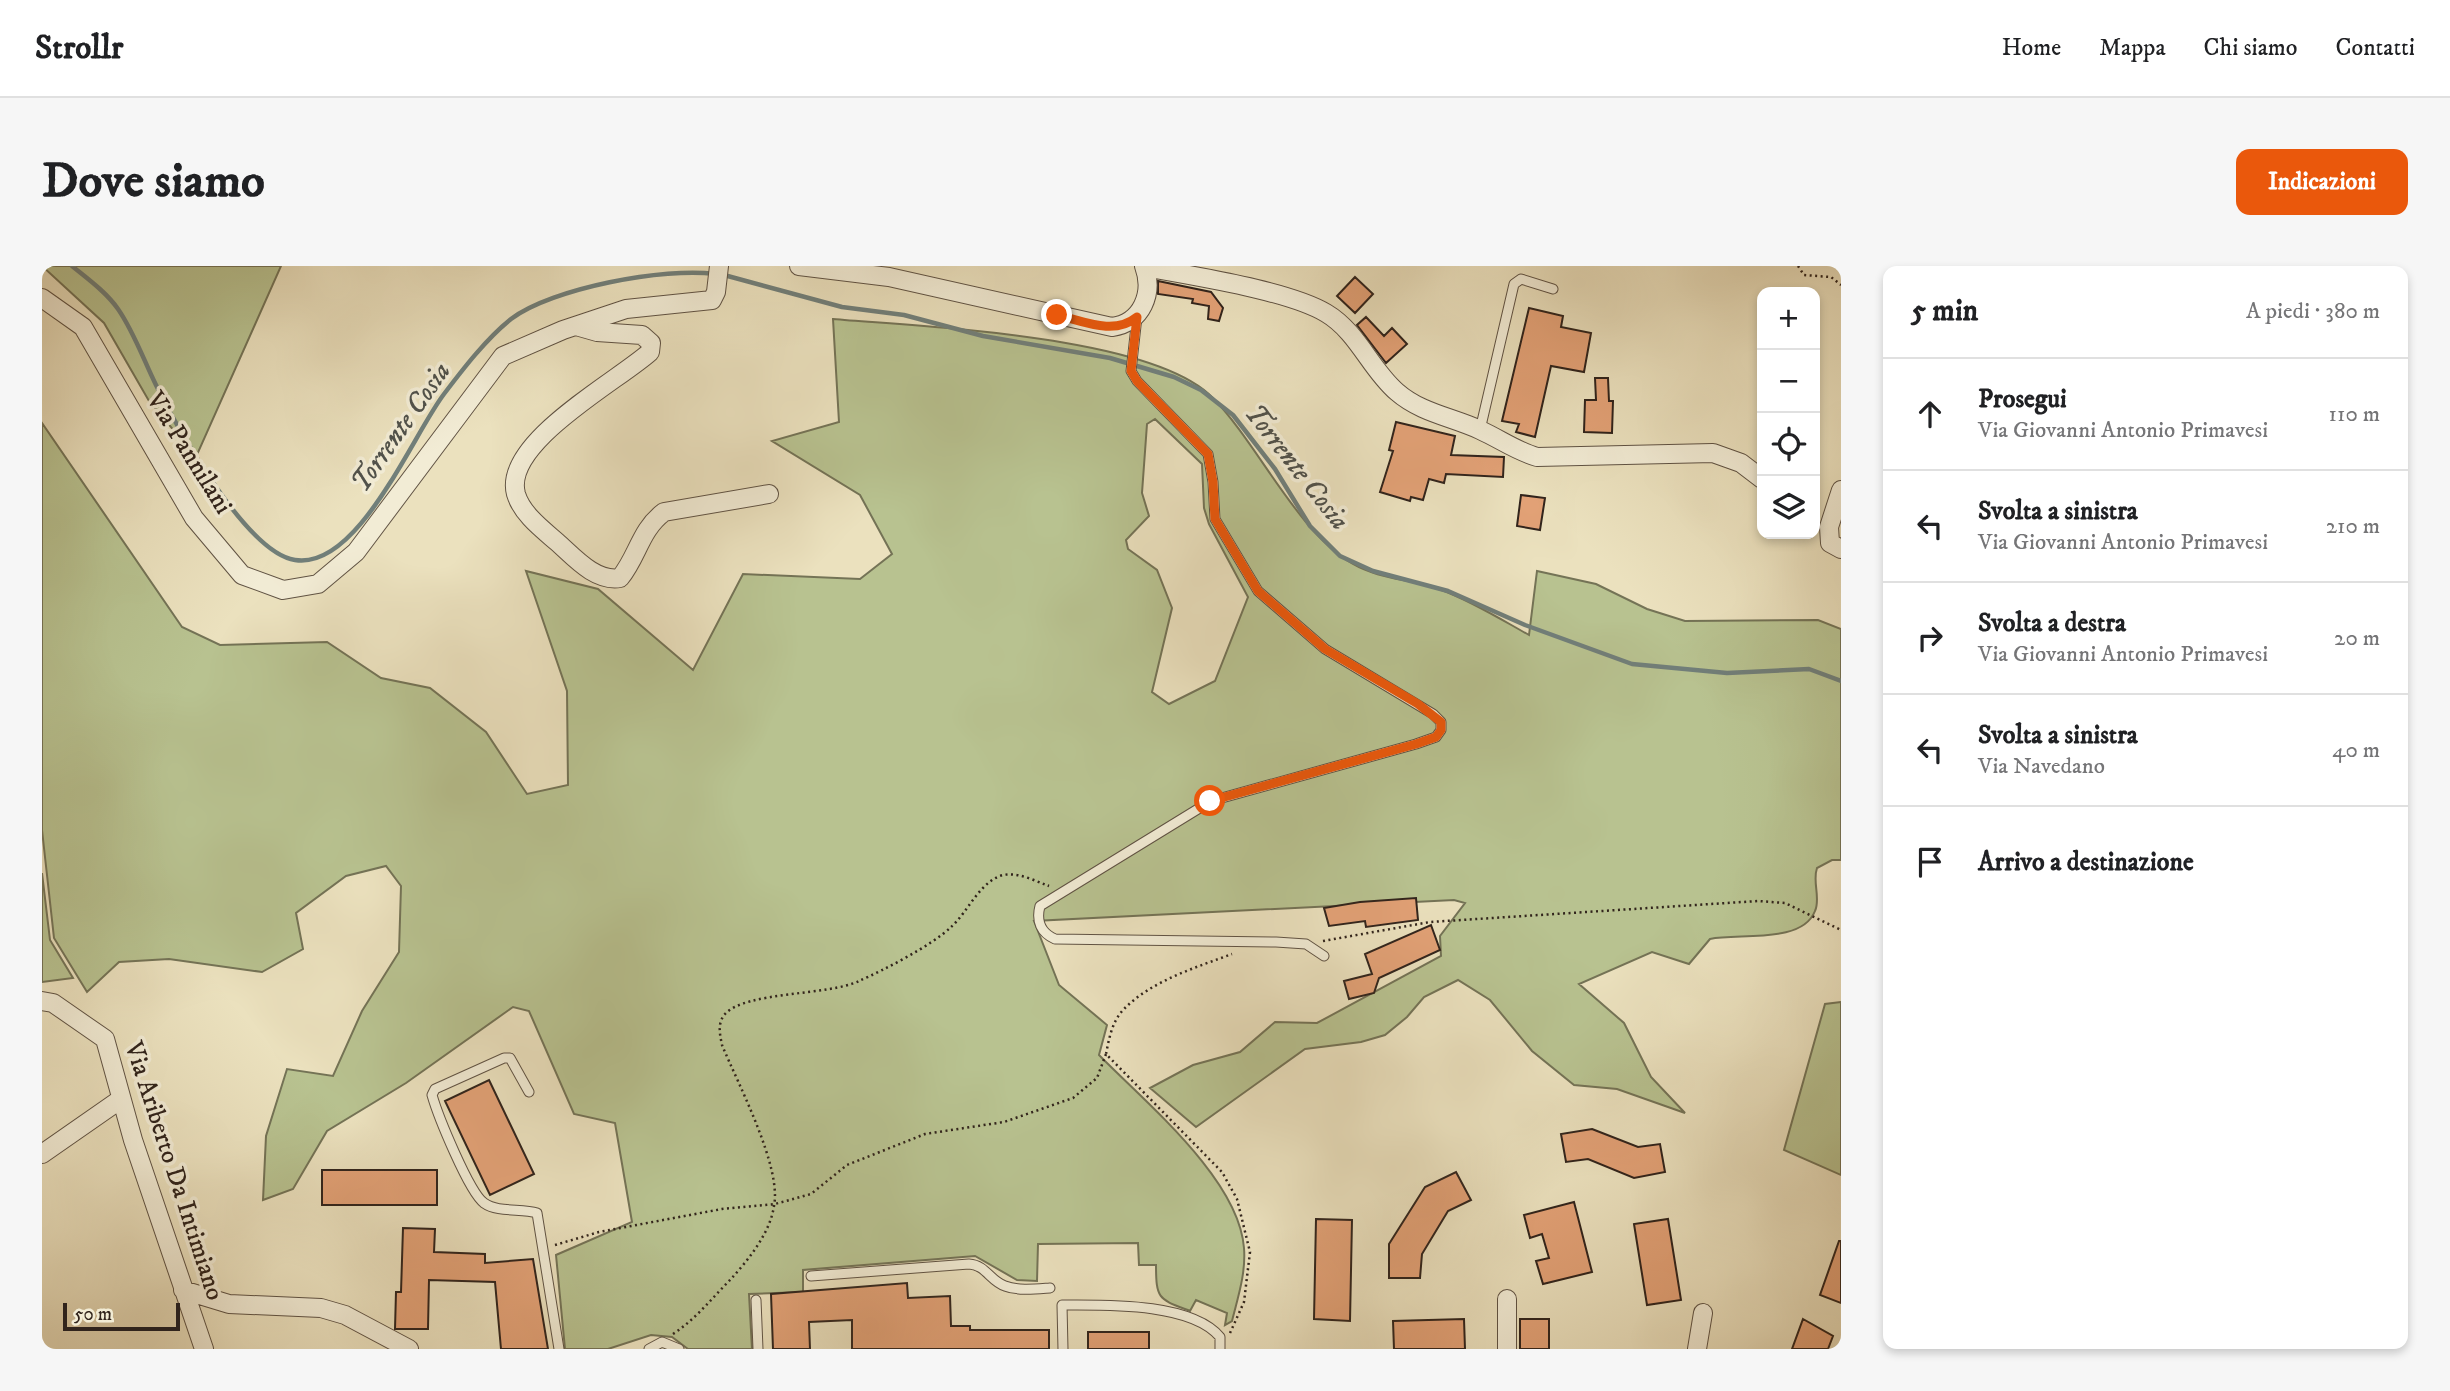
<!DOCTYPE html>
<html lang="it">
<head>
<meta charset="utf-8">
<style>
  body { margin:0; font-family:"IM FELL DW Pica",serif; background:#f6f6f6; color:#202124 }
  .controls { position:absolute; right:21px; top:21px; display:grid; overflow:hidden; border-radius:14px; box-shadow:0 4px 10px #0003 }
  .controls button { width:63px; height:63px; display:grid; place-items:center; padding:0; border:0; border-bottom:2px solid #e0e0e0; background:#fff; color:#202124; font:35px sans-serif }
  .scale { position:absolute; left:21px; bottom:18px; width:117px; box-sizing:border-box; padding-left:7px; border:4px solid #31241c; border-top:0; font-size:19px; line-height:24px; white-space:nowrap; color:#31241c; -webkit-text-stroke:5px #f2ecd5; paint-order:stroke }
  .stop { position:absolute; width:21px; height:21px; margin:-16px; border:5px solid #ea580c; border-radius:50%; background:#fff }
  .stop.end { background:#ea580c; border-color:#fff; box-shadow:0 2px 7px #0008 }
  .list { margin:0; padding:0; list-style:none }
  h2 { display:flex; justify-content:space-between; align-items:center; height:91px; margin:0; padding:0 28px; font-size:30px }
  h2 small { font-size:23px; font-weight:400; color:#757577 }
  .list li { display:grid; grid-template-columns:46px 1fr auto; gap:21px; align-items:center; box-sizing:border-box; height:112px; padding:0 28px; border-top:2px solid #e0e0e0 }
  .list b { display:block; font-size:26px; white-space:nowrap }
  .list p { margin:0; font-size:23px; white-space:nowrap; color:#757577 }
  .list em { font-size:23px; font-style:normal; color:#757577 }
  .icon { flex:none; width:38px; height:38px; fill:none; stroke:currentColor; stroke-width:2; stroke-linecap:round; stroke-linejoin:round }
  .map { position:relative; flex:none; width:1799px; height:1083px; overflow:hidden; border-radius:14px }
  header { display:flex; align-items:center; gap:42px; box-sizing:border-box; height:98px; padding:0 35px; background:#fff; border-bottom:2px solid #e0e0e0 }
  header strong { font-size:33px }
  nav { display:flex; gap:38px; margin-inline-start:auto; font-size:24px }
  .intro { display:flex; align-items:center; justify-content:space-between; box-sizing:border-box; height:168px; padding:0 42px }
  h1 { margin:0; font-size:49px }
  .button { padding:18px 32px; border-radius:14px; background:#ea580c; color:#fff; font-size:24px; font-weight:700 }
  main { display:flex; gap:42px; padding:0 42px }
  aside { flex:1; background:#fff; border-radius:14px; box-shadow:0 4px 10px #0003 }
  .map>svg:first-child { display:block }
  .green { fill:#b8c290; stroke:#747356; stroke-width:2; fill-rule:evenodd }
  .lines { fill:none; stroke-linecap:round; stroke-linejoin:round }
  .stream { stroke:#717f7a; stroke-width:4.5 }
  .building { fill:#e2a176; stroke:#31241c; stroke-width:2 }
  .lane-casing { stroke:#605344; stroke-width:11 }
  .street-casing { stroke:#605344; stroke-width:20 }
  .path { stroke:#31241c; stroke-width:2.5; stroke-dasharray:2 3.5; stroke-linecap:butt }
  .lane { stroke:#f2ecd5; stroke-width:9 }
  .street { stroke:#f2ecd5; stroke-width:18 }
  .route { stroke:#ea580c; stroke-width:9 }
  .labels { text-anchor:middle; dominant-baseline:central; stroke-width:7; stroke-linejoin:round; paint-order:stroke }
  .street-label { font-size:26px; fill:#31241c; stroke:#f2ecd5 }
  .water-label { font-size:28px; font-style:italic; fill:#51524b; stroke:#f2ecd5 }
</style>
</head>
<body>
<header>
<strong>Strollr</strong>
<nav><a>Home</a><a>Mappa</a><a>Chi siamo</a><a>Contatti</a></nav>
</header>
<div class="intro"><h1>Dove siamo</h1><a class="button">Indicazioni</a></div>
<main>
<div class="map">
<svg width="1799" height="1083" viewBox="0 0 1799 1083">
  <rect width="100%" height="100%" fill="#ebe1be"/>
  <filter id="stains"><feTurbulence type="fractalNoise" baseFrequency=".00286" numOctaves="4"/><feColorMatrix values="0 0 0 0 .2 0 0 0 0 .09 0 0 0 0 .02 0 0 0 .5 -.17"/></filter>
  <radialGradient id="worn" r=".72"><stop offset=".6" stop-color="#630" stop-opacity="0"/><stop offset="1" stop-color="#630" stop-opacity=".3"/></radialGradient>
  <path class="green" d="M 0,0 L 239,0 L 154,191 L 107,135 L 62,57 Z
    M 791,53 C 880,61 1111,69 1171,132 C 1216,178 1255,266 1311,298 C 1338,314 1373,313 1402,325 C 1431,336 1460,354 1487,369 L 1495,305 L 1554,318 L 1605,343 L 1643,355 L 1776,354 L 1799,363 L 1799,594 L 1790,594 L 1775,602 C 1770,616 1779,632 1773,645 C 1760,678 1698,667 1668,673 L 1647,698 L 1610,686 L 1537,718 L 1582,757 L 1609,811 L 1643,847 L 1575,823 L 1532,819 L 1490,785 L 1448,734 L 1416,714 L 1382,731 L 1365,751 L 1343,769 L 1319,776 L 1263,783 L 1154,861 L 1108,822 L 1151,799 L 1198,786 L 1233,756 L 1275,757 L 1399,690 L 1398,670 L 1423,637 L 1412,634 L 992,655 L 1017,719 L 1065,759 L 1057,789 C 1104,837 1197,913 1202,982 C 1204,1007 1196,1031 1190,1055 L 1183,1059 L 1185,1047 L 1154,1034 L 1148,1045 C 1117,1033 1114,1034 1114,999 L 1097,999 L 1096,977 L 996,978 L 995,1015 L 975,1014 L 933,990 L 761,1004 L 761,1026 L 707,1028 L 710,1083 L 646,1083 L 630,1071 L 609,1069 L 566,1083 L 523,1083 L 514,989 L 590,956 L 573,857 L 532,848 L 487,745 L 471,741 L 364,817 L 285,865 L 251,923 L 221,934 L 224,870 L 245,803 L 291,810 L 320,745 L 357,686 L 359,620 L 344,600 L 304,610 L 254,647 L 261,683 L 220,706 L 127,693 L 77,696 L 45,726 L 12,672 L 0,564 L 0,157 L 140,361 L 178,379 L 285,376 L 339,412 L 388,422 L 444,466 L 485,528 L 526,519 L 525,425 L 484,305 L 556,323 L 651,404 L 701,308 L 818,313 L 850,288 L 818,229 L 730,175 L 797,156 ZM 1113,153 L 1160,198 L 1162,242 L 1167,258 L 1206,331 L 1173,415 L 1127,438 L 1110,426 L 1130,342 L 1115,304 L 1086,283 L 1084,274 L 1107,250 L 1100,227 L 1105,158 Z
    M 0,607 L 8,674 L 31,712 L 0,716 Z
    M 1799,736 L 1799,909 L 1742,884 L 1783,738 Z"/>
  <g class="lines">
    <path class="stream" d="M 30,0 C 46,13 64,26 76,43 C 92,66 102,95 114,119 C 135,162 205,287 253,294 C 316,304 370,170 402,128 C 421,103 444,73 469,53 C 510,22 623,1 673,8
      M 682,9 L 800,41 L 862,49 L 941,70 L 1068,92 L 1132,111 L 1159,124 L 1191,149 L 1233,203 L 1268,260 L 1298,290 L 1331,305 L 1406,325 L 1483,359 L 1590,398 L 1685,407 L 1767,403 L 1799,415"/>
  </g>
  <path class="building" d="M 1313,11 L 1331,28 L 1313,47 L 1295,30 Z
    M 1116,15 L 1169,26 L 1181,42 L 1177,55 L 1166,53 L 1167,40 L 1150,37 L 1151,33 L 1116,28 Z
    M 1487,42 L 1521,50 L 1519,61 L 1549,67 L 1542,106 L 1509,100 L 1493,171 L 1474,166 L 1477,158 L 1460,155 Z
    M 1324,51 L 1342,70 L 1350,62 L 1365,78 L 1344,97 L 1315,59 Z
    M 1553,112 L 1566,112 L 1567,135 L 1571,135 L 1570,167 L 1542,166 L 1543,134 L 1554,134 Z
    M 1354,156 L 1413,170 L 1409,189 L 1462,191 L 1461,211 L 1404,208 L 1402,217 L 1387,213 L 1381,234 L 1369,231 L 1368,235 L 1338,226 L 1351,185 L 1347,184 Z
    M 1479,229 L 1503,232 L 1498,264 L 1475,260 Z
    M 1374,632 L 1376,654 L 1324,661 L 1323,655 L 1287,660 L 1282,642 L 1318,636 Z
    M 1389,659 L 1398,684 L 1337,712 L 1332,727 L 1307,733 L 1302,715 L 1330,708 L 1323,688 Z
    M 447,814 L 492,908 L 448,929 L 403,835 Z
    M 1550,863 L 1596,881 L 1618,878 L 1623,906 L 1592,912 L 1546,893 L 1524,896 L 1519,868 Z
    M 280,904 L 395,904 L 395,939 L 280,939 Z
    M 1414,906 L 1429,934 L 1406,945 L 1380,988 L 1378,1012 L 1347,1012 L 1347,978 L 1383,921 Z
    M 1532,936 L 1550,1006 L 1501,1018 L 1494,995 L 1507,992 L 1500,968 L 1488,972 L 1482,949 Z
    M 1274,953 L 1310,954 L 1308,1055 L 1272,1053 Z
    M 1626,953 L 1639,1034 L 1605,1039 L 1592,958 Z
    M 361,962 L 393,963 L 392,986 L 443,988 L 443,997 L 491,993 L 506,1083 L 459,1083 L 453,1016 L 387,1014 L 386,1063 L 353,1063 L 354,1026 L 359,1026 Z
    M 1797,975 L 1799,975 L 1799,1037 L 1778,1029 Z
    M 865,1017 L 866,1032 L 908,1030 L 909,1060 L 928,1060 L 928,1064 L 1007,1064 L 1007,1083 L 810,1083 L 810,1054 L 767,1056 L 768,1083 L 731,1083 L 729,1028 Z
    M 1422,1053 L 1423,1083 L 1352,1083 L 1351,1055 Z
    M 1478,1053 L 1507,1053 L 1507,1083 L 1478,1083 Z
    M 1761,1053 L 1791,1070 L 1786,1083 L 1750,1083 Z
    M 1046,1066 L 1107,1066 L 1107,1083 L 1046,1083 Z"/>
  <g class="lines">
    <g class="lane-casing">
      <path id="lane" d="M 1095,51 L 1089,105 L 1095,115 L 1166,188 L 1171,216 L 1173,253 L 1216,325 L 1283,383 L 1391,448 L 1399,456 L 1399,464 L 1394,471 L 1374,478 L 1169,535 L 998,640 C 994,655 999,667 1013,673 L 1234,676 L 1264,678 L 1282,690
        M 1438,164 L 1472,18 L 1479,13 L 1511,23
        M 487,826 L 468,792 L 462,792 L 393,823 L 390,829 C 396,850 427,926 442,937 C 456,947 480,942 495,947 L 517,1083
        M 769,1010 L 927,998 C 944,999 948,1015 963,1020 C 976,1025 994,1023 1008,1022
        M 714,1034 L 716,1083
        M 607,1083 L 620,1076 L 637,1083
        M 1021,1083 L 1020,1039 C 1062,1039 1149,1036 1178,1071 L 1178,1083"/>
    </g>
    <g class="street-casing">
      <path id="street" d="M 757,0 L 847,11 L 1070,61 C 1100,57 1112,27 1102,0
        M 1103,1 C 1150,10 1245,24 1284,47 C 1316,66 1328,103 1355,126 C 1379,147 1410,151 1438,164 C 1458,173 1474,185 1495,191 L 1671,187 L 1699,197 L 1720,213
        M 0,32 L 41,61 L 152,252 L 200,309 L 241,324 L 276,318 L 314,286 L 461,90 L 521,64 L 584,43 L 670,34 L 674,26 L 677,0
        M 534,60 L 555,66 L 600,69 L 609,77 L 608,86 C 576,115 460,177 474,228 C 480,248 500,263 515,276 C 532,291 553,316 578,312 C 596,290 598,264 622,246 L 727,228
        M 1799,224 L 1787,261 L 1788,277 L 1799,283
        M 0,735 L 11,737 L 63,773 L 91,874 L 162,1083
        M 0,888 L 79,833
        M 141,1024 L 187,1038 L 279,1042 L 303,1049 L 367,1083
        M 1465,1083 L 1465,1033
        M 1655,1083 L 1661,1047"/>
    </g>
    <path class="path" d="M 1756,0 L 1762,9 L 1789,11 L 1799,19
      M 1281,675 L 1388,656 L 1716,635 L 1743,637 L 1799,664
      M 513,979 L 557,966 L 680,943 L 733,938 L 769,928 L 805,899 L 883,868 L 962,856 L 1031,832 L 1055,812 L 1064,788
      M 1188,1067 L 1202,1036 L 1208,986 L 1195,933 L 1180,906 L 1064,788 C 1067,773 1070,755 1082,743 C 1109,715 1155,701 1190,688
      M 631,1068 C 654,1053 670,1032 689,1013 C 707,993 728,967 732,940 C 740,901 696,818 680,779 C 678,769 675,757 683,748 C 704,725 786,730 817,715 C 842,704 889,680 909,661 C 926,646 938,615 961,609 C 977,606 993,615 1007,620"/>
    <use href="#lane" class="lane"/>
    <use href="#street" class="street"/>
  </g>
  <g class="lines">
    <path class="route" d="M 1015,49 C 1041,55 1072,70 1095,51 L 1089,105 L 1095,115 L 1166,188 L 1171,216 L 1173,253 L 1216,325 L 1283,383 L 1376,438 L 1399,456 L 1399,464 L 1394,471 L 1374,478 L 1168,535"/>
  </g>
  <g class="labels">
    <g class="street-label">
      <text transform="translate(147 187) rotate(58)">Via Pannilani</text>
      <text transform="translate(132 905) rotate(72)">Via Ariberto Da Intimiano</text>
    </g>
    <g class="water-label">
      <text transform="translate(359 161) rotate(-55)">Torrente Cosia</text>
      <text transform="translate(1255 201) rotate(52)">Torrente Cosia</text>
    </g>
  </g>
  <rect width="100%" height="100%" filter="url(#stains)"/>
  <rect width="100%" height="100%" fill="url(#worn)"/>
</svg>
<div class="controls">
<button>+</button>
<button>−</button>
<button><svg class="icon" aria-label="locate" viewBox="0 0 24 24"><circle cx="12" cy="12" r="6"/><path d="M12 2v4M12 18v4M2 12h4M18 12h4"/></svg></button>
<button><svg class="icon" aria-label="layers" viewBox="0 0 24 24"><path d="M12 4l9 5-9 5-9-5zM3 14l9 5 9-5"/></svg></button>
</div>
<div class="scale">50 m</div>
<div class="stop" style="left:1168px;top:535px"></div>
<div class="stop end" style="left:1015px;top:49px"></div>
</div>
<aside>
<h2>5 min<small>A piedi · 380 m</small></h2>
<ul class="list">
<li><svg class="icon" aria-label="ahead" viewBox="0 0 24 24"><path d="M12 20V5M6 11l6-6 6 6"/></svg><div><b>Prosegui</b><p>Via Giovanni Antonio Primavesi</p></div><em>110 m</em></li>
<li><svg class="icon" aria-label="left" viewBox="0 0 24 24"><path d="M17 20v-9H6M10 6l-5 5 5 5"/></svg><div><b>Svolta a sinistra</b><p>Via Giovanni Antonio Primavesi</p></div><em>210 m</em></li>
<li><svg class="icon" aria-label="right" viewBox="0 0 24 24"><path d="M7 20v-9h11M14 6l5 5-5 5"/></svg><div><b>Svolta a destra</b><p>Via Giovanni Antonio Primavesi</p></div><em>20 m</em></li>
<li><svg class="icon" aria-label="left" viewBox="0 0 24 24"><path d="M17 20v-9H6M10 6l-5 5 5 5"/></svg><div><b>Svolta a sinistra</b><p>Via Navedano</p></div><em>40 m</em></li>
<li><svg class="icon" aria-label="arrive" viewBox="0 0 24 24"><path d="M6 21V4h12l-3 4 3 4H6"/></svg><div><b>Arrivo a destinazione</b></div></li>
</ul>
</aside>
</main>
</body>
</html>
